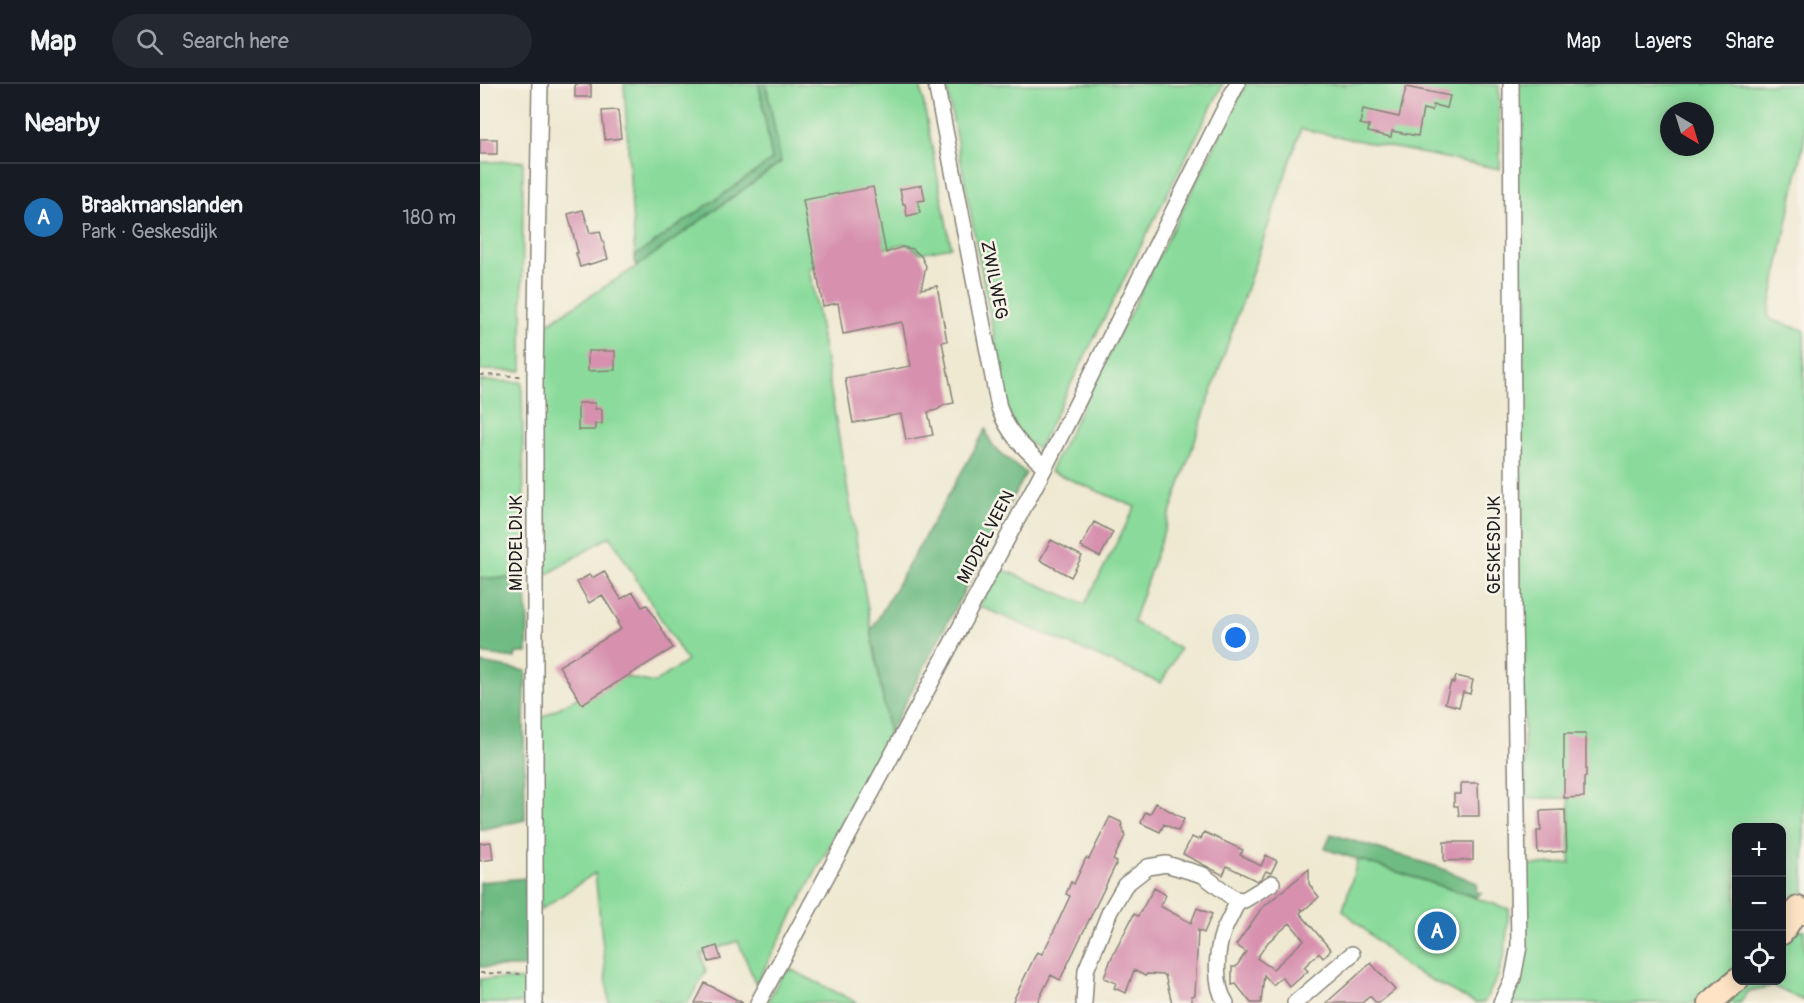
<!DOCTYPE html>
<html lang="en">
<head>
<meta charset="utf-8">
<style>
  body { margin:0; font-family:Pangolin,sans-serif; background:#242831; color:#f1f3f6 }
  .controls { position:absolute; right:18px; bottom:18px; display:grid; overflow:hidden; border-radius:12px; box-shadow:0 3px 15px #0003 }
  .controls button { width:54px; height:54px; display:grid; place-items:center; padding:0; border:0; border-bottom:2px solid #363941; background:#171b24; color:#f1f3f6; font:30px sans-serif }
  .compass { position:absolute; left:1180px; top:18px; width:54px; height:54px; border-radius:50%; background:#171b24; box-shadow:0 3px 15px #0003; rotate:142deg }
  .you { position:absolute; left:756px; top:554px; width:21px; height:21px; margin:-15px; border:4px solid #fff; border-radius:50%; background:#1a73e8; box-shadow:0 0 0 9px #1a73e833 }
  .badge { display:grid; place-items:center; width:39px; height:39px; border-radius:50%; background:#1f6fb2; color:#fff; font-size:20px; font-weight:700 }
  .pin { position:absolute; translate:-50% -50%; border:3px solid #fff; box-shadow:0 2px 6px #0006 }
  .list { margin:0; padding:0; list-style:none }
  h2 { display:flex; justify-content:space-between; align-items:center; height:78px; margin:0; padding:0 24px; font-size:26px }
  h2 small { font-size:20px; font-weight:400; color:#9ea1a6 }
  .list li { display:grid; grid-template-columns:39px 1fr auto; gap:18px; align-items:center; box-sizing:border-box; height:108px; padding:0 24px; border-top:2px solid #363941 }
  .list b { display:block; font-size:22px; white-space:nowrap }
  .list p { margin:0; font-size:20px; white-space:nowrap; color:#9ea1a6 }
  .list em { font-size:20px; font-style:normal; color:#9ea1a6 }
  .icon { flex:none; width:33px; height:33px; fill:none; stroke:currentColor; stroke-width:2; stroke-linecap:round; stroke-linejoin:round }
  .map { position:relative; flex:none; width:1324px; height:919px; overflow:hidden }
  header { display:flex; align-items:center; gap:36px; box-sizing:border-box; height:84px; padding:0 30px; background:#171b24; border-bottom:2px solid #363941 }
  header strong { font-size:28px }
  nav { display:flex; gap:33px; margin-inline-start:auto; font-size:21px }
  .search { width:420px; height:54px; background:#242831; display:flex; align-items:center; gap:15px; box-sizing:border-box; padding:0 21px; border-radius:33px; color:#9ea1a6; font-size:22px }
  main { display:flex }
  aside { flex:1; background:#171b24 }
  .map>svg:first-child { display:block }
  .green { fill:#8adb9b; stroke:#537c5c; stroke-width:1.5; fill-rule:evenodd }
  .forest { fill:#6fbb83; stroke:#466c50; stroke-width:1.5 }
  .building { fill:#d791af; fill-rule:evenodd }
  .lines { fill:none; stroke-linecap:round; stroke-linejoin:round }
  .street-casing { stroke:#868277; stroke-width:18 }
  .secondary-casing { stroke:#868277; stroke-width:26 }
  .path { stroke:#868277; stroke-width:2; stroke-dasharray:4.5 4.5; stroke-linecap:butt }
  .street { stroke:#fff; stroke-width:15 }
  .secondary { stroke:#fee4c5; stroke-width:22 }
  .labels { text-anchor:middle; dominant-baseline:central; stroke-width:5; stroke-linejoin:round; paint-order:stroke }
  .street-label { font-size:18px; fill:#1c1c1c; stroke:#f7f3e8 }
</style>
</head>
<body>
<header>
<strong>Map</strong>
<div class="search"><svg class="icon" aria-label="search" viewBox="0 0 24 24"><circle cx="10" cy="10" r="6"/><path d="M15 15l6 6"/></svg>Search here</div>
<nav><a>Map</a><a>Layers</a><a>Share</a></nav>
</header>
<main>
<aside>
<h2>Nearby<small></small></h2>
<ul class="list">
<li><span class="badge">A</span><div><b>Braakmanslanden</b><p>Park · Geskesdijk</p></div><em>180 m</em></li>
</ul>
</aside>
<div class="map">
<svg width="1324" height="919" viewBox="0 0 1324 919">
  <rect width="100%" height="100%" fill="#f7f3e8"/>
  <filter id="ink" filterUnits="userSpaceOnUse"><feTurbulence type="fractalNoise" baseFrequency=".0167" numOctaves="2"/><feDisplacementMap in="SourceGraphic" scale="12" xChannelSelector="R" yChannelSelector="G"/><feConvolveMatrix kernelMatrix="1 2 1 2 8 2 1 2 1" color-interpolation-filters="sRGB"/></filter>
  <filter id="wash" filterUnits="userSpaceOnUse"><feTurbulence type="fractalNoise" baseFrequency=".008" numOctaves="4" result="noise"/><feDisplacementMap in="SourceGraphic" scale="24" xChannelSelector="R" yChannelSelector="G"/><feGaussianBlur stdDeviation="1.35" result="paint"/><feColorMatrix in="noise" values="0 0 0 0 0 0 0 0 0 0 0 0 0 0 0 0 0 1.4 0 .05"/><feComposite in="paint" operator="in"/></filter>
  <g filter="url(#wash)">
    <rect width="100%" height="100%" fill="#efe9d2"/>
    <path class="green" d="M 144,0 L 279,0 L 292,76 L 155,172 Z
      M 286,0 L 440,0 L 471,163 L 441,169 L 430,162 L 423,160 L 330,184 L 409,650 L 276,900 L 258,857 L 221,870 L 226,887 L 208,919 L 182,919 L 175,915 L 172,919 L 129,919 L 115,789 L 60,826 L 59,635 L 138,591 L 174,599 L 207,577 L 130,452 L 58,496 L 60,244 L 156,183 L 301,78 Z
      M 466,0 L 743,0 L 558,365 L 538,351 L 528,326 Z
      M 766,0 L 997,0 L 1019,1 L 1020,85 L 821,45 L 653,538 L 700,565 L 681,599 L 499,522 L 519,484 L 605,520 L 655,423 L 570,387 Z
      M 1035,0 L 1324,0 L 1324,57 L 1288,232 L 1291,236 L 1324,246 L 1324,809 L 1302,842 L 1302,744 L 1256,744 L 1256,892 L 1225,919 L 1029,919 L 1041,782 L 1090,779 L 1089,714 L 1044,714 L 1044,521 L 1038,521 ZM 1189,27 L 1225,27 L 1225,63 L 1189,63 Z
      M 43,77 L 42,287 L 0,286 L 0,78 Z
      M 0,297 L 42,298 L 45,494 L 0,494 Z
      M 878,775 L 1029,825 L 1025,868 L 1018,892 L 1004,919 L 995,919 L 926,883 L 863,826 Z
      M 1318,846 L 1324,846 L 1324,917 L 1293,902 L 1269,907 L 1260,919 L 1240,919 L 1266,897 L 1302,896 L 1302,859 L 1312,848 Z
      M 306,883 L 378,919 L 287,919 Z
      M 0,895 L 47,896 L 47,919 L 0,919 Z"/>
    <path class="forest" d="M 279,0 L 286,0 L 301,78 L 156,183 L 155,172 L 292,76 Z
      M 506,345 C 510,367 529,375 546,389 L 409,650 L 391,547 Z
      M 0,494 L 45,494 L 48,539 L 47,569 L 36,569 L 35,574 L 5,570 L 0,568 Z
      M 1044,520 L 1044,620 L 1039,620 L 1038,521 Z
      M 0,579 L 46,587 L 44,636 L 45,736 L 0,746 Z
      M 851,750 L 958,783 L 997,799 L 996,808 L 1001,809 L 996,813 L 845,765 Z
      M 46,794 L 46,883 L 0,883 L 0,798 Z"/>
    <g id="blocks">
      <path class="building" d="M 95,0 L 111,0 L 111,13 L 95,13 Z
        M 926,3 L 970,12 L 967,24 L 953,21 L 952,27 L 943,25 L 938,52 L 912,47 L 911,53 L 888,48 L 889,42 L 880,40 L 883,25 L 919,33 Z
        M 138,26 L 141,54 L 125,56 L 122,27 Z
        M 0,55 L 17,55 L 17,70 L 0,70 Z
        M 442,101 L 445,116 L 438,117 L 440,129 L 427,132 L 425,120 L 423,120 L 420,105 Z
        M 393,103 L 406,169 L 422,163 L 427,164 L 433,165 L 441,172 L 446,182 L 441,205 L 457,202 L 467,257 L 462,258 L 474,319 L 464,321 L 457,326 L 448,328 L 453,351 L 426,356 L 421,330 L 373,339 L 365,294 L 431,282 L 422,238 L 363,250 L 358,219 L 343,222 L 323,116 Z
        M 103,126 L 110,149 L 120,147 L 128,175 L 100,183 L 96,169 L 98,169 L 88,130 Z
        M 108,267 L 135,267 L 135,286 L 108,287 Z
        M 98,319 L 115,319 L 115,325 L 122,325 L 122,340 L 115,340 L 115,346 L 98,346 Z
        M 614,438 L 633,448 L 620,473 L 601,463 Z
        M 571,456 L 602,472 L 591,493 L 560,476 Z
        M 124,487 L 141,515 L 153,508 L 162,523 L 167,521 L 193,564 L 102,620 L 79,582 L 141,545 L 137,539 L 139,538 L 122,511 L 109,519 L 97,498 L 109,491 L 112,494 Z
        M 976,592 L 993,596 L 990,610 L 983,608 L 979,623 L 965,619 L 971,598 L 974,599 Z
        M 1084,650 L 1106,650 L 1106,693 L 1104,693 L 1104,713 L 1084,714 Z
        M 981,699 L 998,699 L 999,732 L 979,732 L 978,722 L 974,722 L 974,710 L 981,710 Z
        M 676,719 L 704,735 L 698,747 L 684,740 L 680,748 L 661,739 L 665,728 L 670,730 Z
        M 1085,726 L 1087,767 L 1058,769 L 1057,747 L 1061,747 L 1060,727 Z
        M 630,733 L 641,738 L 645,752 L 633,776 L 637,778 L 580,896 L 571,891 L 557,919 L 532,919 L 557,868 L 562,870 L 571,853 L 590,812 L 586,810 L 591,798 L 594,800 L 606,774 L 609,775 Z
        M 724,748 L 763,766 L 760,771 L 781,782 L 786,771 L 797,777 L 791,789 L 786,787 L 782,794 L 777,797 L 747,782 L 743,791 L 703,770 L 712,753 L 718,756 L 719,754 L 721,755 Z
        M 11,758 L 13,775 L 0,777 L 0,759 Z
        M 964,758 L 993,758 L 993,776 L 964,777 Z
        M 829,785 L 829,800 L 839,813 L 824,826 L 821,825 L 822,827 L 820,829 L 851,866 L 843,874 L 839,869 L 824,883 L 828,887 L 810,903 L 802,893 L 793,901 L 784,891 L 781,919 L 771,919 L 756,900 L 752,901 L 752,883 L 756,883 L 766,868 L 756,861 L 781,825 ZM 810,839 L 824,856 L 793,885 L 777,874 L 788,858 Z
        M 674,804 L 686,811 L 680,822 L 711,839 L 717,824 L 732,830 L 724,849 L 718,846 L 715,911 L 711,912 L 713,919 L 692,919 L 685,891 L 667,890 L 665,892 L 654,886 L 646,909 L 634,904 L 636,899 L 624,894 L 631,875 L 654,830 L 658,832 Z
        M 237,862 L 241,875 L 229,878 L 225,866 Z
        M 891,879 L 915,906 L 899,919 L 896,919 L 890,912 L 882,919 L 846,919 Z
        M 225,899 L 263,919 L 215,919 Z"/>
    </g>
  </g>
  <g filter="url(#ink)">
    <use href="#blocks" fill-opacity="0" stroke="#868277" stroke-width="1.5"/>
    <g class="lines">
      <g class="street-casing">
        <path id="street" d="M 456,0 L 519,324 C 529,351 544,364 565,383
          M 55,919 L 55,292 L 60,0
          M 278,919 L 439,621 L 565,383 L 757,0
          M 604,919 L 606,886 L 630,827 L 645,801 L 668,783 L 686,780 L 723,791 L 754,815 L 764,816 L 792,799
          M 746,919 C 734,901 736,868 743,848 C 747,839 752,830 756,821 L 754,815
          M 815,919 L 872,870
          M 1021,919 L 1033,894 L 1039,862 L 1034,527 L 1031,0"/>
      </g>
      <g class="secondary-casing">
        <path id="secondary" d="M 1302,849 L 1318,824 L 1324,829
          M 1230,919 L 1257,896"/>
      </g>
      <path class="path" d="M 0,291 L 40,292
        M 0,889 L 42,890"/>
      <use href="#street" class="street"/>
      <use href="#secondary" class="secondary"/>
    </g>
  </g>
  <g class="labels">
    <g class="street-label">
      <text transform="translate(514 196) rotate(79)">ZWILWEG</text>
      <text transform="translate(506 453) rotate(-62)">MIDDELVEEN</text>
      <text transform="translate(36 459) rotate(-90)">MIDDELDIJK</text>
      <text transform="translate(1014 461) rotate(-90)">GESKESDIJK</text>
    </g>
  </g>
</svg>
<div class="controls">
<button>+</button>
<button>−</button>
<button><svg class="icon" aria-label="locate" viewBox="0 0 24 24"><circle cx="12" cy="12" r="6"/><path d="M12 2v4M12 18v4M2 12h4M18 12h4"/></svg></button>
</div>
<svg class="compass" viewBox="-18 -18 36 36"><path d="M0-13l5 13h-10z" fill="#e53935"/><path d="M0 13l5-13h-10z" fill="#9ea1a6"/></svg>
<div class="you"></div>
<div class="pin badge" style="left:957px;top:847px">A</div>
</div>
</main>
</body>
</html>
